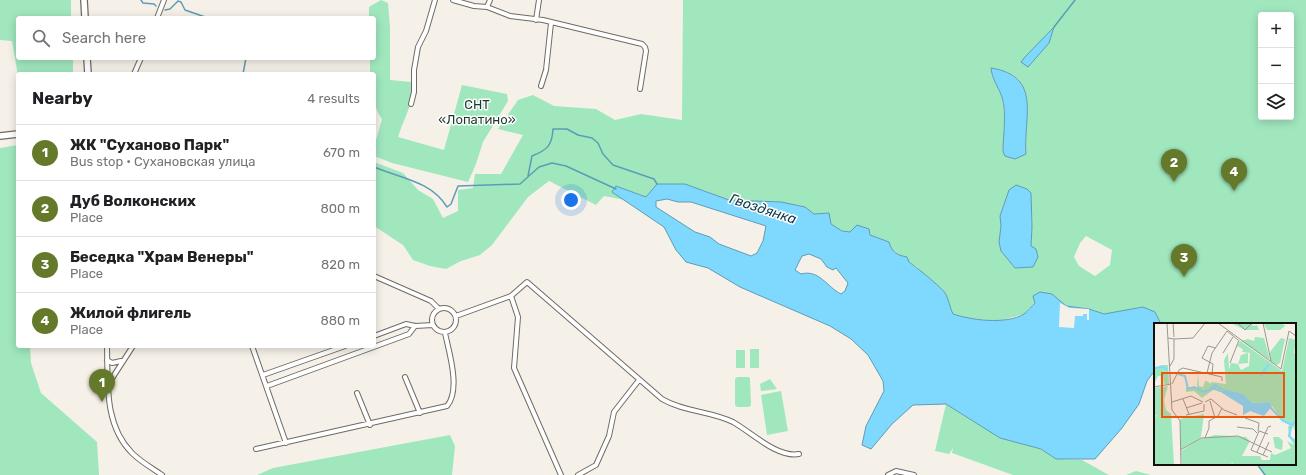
<!DOCTYPE html>
<html lang="en">
<head>
<meta charset="utf-8">
<style>
  body { margin:0; font-family:Rubik,sans-serif; background:#f6f6f6; color:#202124 }
  .controls { position:absolute; right:12px; top:12px; display:grid; overflow:hidden; border-radius:4px; box-shadow:0 2px 10px #0003 }
  .controls button { width:36px; height:36px; display:grid; place-items:center; padding:0; border:0; border-bottom:1px solid #e0e0e0; background:#fff; color:#202124; font:20px sans-serif }
  .you { position:absolute; left:571px; top:200px; width:14px; height:14px; margin:-10px; border:3px solid #fff; border-radius:50%; background:#1a73e8; box-shadow:0 0 0 6px #1a73e833 }
  .badge { display:grid; place-items:center; width:26px; height:26px; border-radius:50%; background:#647929; color:#fff; font-size:13px; font-weight:700 }
  .pin { position:absolute; translate:-50% -33px; filter:drop-shadow(0 1px 2px #0008) }
  .pin::after { content:''; position:absolute; top:21px; width:14px; height:12px; background:inherit; clip-path:polygon(0 0,100% 0,50% 100%) }
  .list { margin:0; padding:0; list-style:none }
  h2 { display:flex; justify-content:space-between; align-items:center; height:52px; margin:0; padding:0 16px; font-size:17px }
  h2 small { font-size:13px; font-weight:400; color:#757577 }
  .list li { display:grid; grid-template-columns:26px 1fr auto; gap:12px; align-items:center; box-sizing:border-box; height:56px; padding:0 16px; border-top:1px solid #e0e0e0 }
  .list b { display:block; font-size:15px; white-space:nowrap }
  .list p { margin:0; font-size:13px; white-space:nowrap; color:#757577 }
  .list em { font-size:13px; font-style:normal; color:#757577 }
  .icon { flex:none; width:22px; height:22px; fill:none; stroke:currentColor; stroke-width:2; stroke-linecap:round; stroke-linejoin:round }
  .map { position:relative; flex:none; width:1306px; height:475px; overflow:hidden }
  .search { position:absolute; background:#fff; box-shadow:0 2px 10px #0003; left:16px; top:16px; width:360px; height:44px; display:flex; align-items:center; gap:10px; box-sizing:border-box; padding:0 14px; border-radius:4px; color:#757577; font-size:15px }
  .panel { position:absolute; background:#fff; box-shadow:0 2px 10px #0003; left:16px; top:72px; width:360px; height:276px; border-radius:4px }
  .map>svg:first-child { display:block }
  .green { fill:#a0e7be; fill-rule:evenodd }
  .water { fill:#7fd8fe; stroke:#5e9cb6; fill-rule:evenodd }
  .pier { fill:#f6f1e8 }
  .lines { fill:none; stroke-linecap:round; stroke-linejoin:round }
  .stream { stroke:#5e9cb6; stroke-width:1.5 }
  .street-casing { stroke:#6f6b64; stroke-width:6 }
  .secondary-casing { stroke:#6f6b64; stroke-width:8 }
  .street { stroke:#fff; stroke-width:4 }
  .secondary { stroke:#fff; stroke-width:5.5 }
  .labels { text-anchor:middle; dominant-baseline:central; stroke-width:3; stroke-linejoin:round; paint-order:stroke }
  .park-label { font-size:13px; fill:#193b29; stroke:#fff }
  .water-label { font-size:14px; font-style:italic; fill:#103948; stroke:#fff }
  .inset-river { fill:none; stroke:#7fd8fe; stroke-width:2 }
  .inset-road { fill:none; stroke:#9b9790; stroke-width:1 }
  .view { fill:#e8590c; fill-opacity:0.15; stroke:#e8590c; stroke-width:2 }
  .inset-edge { fill:none; stroke:#12100d; stroke-width:2 }
</style>
</head>
<body>
<div class="map">
<svg width="1306" height="475" viewBox="0 0 1306 475">
  <rect width="100%" height="100%" fill="#f6f1e8"/>
  <path class="green" d="M 0,0 L 71,0 L 71,18 L 18,18 L 18,58 L 73,58 L 73,74 L 18,74 L 18,76 L 12,41 L 0,40 Z
    M 381,0 L 388,3 L 390,28 L 390,80 L 411,82 C 416,100 403,120 398,137 L 444,150 L 462,85 L 507,94 L 508,101 L 483,142 L 476,164 L 468,182 L 392,163 L 374,156 L 374,147 L 382,119 C 372,106 374,90 374,74 L 370,74 L 370,58 L 374,58 L 374,18 L 369,18 L 369,7 Z
    M 683,0 L 1306,0 L 1306,475 L 1265,475 L 1257,464 L 1295,464 L 1295,324 L 1161,324 L 1155,312 L 1143,307 L 1104,314 L 1089,309 L 1066,306 L 1052,294 L 1035,302 L 1024,314 L 999,321 L 964,318 L 953,314 L 948,305 L 946,294 L 924,276 L 917,267 L 892,250 L 889,242 L 870,235 L 842,231 L 831,224 L 828,213 L 814,214 L 805,207 L 781,202 L 729,200 L 703,190 L 646,197 L 616,186 L 613,192 L 625,200 L 604,196 L 596,205 L 549,181 L 528,197 L 492,245 L 480,255 L 461,261 L 446,269 L 430,266 L 413,260 L 403,245 L 374,226 L 374,162 L 403,173 L 418,190 L 433,199 L 443,218 L 458,211 L 458,190 L 473,188 L 475,174 L 501,174 L 523,135 L 498,129 L 518,100 L 533,95 L 554,106 L 596,109 L 615,120 L 641,114 L 682,120 ZM 1261,15 L 1291,15 L 1291,117 L 1261,117 ZM 991,68 C 1043,74 1023,119 1026,154 L 1003,152 C 1003,134 1006,116 1002,98 C 999,87 992,79 991,68 ZM 1027,189 L 1031,193 L 1032,227 L 1031,246 L 1015,268 L 1001,251 L 999,242 L 1001,226 L 1000,216 L 1009,190 ZM 1086,236 L 1112,250 L 1110,265 L 1095,276 L 1079,266 L 1074,257 L 1080,243 Z
    M 18,145 L 18,346 L 30,346 L 31,363 L 41,393 L 97,442 L 99,475 L 0,475 L 0,148 Z
    M 750,349 L 759,349 L 759,368 L 750,368 Z
    M 736,350 L 745,350 L 745,368 L 736,368 Z
    M 737,377 L 749,377 L 750,379 L 751,405 L 749,407 L 737,407 L 735,405 L 735,379 Z
    M 770,379 L 777,389 L 761,391 L 760,384 Z
    M 781,391 L 788,431 L 767,435 L 761,395 Z
    M 946,404 L 1000,438 L 1041,449 L 1056,459 L 1082,460 L 1109,475 L 1013,475 L 952,453 L 953,448 L 949,454 L 935,451 Z
    M 450,435 L 455,446 L 452,475 L 257,475 L 273,468 Z
    M 1136,471 L 1151,475 L 1126,475 Z"/>
  <path class="water" d="M 1054,27 L 1049,43 L 1028,67 L 1021,62 L 1024,58 Z
    M 991,68 C 1043,76 1023,118 1026,154 L 1015,159 L 1005,156 L 1003,152 C 1003,134 1007,114 1002,97 C 998,86 992,79 991,68 Z
    M 657,184 L 685,184 L 729,200 L 781,202 L 805,207 L 814,214 L 829,213 L 831,224 L 842,231 L 850,232 L 857,225 L 869,229 L 870,235 L 889,242 C 892,252 896,255 907,257 L 909,262 C 915,266 941,287 945,293 C 948,297 950,308 953,314 C 971,320 1006,325 1024,314 C 1028,311 1032,306 1035,303 L 1033,296 L 1040,292 L 1052,294 L 1066,306 L 1089,309 L 1104,314 L 1143,307 L 1155,312 L 1161,324 L 1155,324 L 1155,373 L 1152,374 L 1147,381 L 1139,404 L 1122,428 L 1095,459 L 1056,459 L 1041,449 L 1000,438 L 946,404 L 913,405 L 892,424 L 871,449 L 862,445 L 866,426 L 884,391 L 883,381 L 868,355 L 851,339 L 830,326 L 740,287 L 708,268 L 686,262 L 676,250 L 664,227 L 612,192 L 616,186 L 646,197 ZM 667,199 L 678,202 L 691,202 L 766,226 L 763,241 L 757,253 L 751,256 L 719,244 L 710,237 L 695,232 L 656,207 L 656,201 ZM 809,254 L 821,259 L 827,267 L 833,270 L 836,268 L 848,283 L 845,291 L 841,294 C 827,287 819,269 801,274 L 795,270 L 802,256 Z
    M 1016,185 L 1027,189 L 1031,193 L 1032,227 L 1031,246 L 1036,249 L 1038,257 L 1033,267 L 1015,268 L 1001,251 L 999,242 L 1001,226 L 1000,216 L 1009,190 Z"/>
  <path class="pier" d="M 1060,303 L 1070,308 L 1089,309 L 1089,320 L 1087,320 L 1087,314 L 1083,314 L 1083,316 L 1075,316 L 1074,328 L 1059,327 Z"/>
  <g class="lines">
    <path class="stream" d="M 141,0 L 143,3 L 154,4 L 156,6
      M 165,10 L 170,9 L 178,1 L 181,2 L 185,10 L 208,18
      M 1054,27 L 1075,0
      M 243,74 L 246,58
      M 374,167 C 400,178 431,181 447,207 L 451,204 L 458,186 L 520,184 L 539,167 L 552,163 L 566,166 L 616,189
      M 528,176 L 532,156 C 547,150 552,146 553,129 L 567,129 L 578,135 L 592,138 L 598,143 L 603,154 L 613,165 L 654,179 L 657,184
      M 1257,464 L 1265,475"/>
    <g class="street-casing">
      <path id="street" d="M 453,0 L 474,6 L 487,7 L 510,16 L 543,20 L 642,44 L 645,47 L 646,51 L 640,89
        M 487,7 L 490,0
        M 157,18 L 164,0
        M 536,20 L 539,0
        M 134,74 L 141,58
        M 541,86 L 546,70 L 551,23
        M 411,104 L 414,92 L 414,70 L 418,47 L 426,31 L 435,0
        M 374,276 L 431,301 L 439,309
        M 511,296 L 518,317 L 514,368 L 561,475
        M432 320a12 12 0 1 1 24 0a12 12 0 1 1-24 0Z
        M 456,316 L 511,296 L 527,282 L 662,399 C 684,412 711,411 733,422 C 751,432 777,458 799,454
        M 374,336 L 406,324 L 415,326 L 433,325
        M 107,346 C 108,383 104,425 132,453 C 141,462 152,468 162,475
        M 252,346 L 286,443
        M 107,360 L 112,363 L 121,361
        M 263,375 L 345,346
        M 405,377 L 420,413
        M 109,383 L 133,346
        M 267,386 L 409,334 L 415,326
        M 357,393 L 370,425
        M 256,449 L 447,406 C 461,390 449,352 445,333
        M 578,475 L 596,465 L 609,436 L 614,412 L 639,380
        M 888,475 L 896,471 L 914,475"/>
    </g>
    <g class="secondary-casing">
      <path id="secondary" d="M 84,0 L 85,18
        M 87,58 L 88,74
        M 0,136 L 18,134"/>
    </g>
    <use href="#street" class="street"/>
    <use href="#secondary" class="secondary"/>
  </g>
  <g class="labels">
    <g class="park-label">
      <text x="477" y="104">СНТ<tspan x="477" dy="15">«Лопатино»</tspan></text>
    </g>
    <g class="water-label">
      <text transform="translate(763 209) rotate(18)">Гвоздянка</text>
    </g>
  </g>
  <g transform="translate(1154 323)">
    <rect width="142" height="142" fill="#f6f1e8"/>
    <path d="M 77,0 L 98,0 L 99,3 L 103,2 L 105,7 L 91,7 ZM 128,0 L 131,3 L 126,7 L 113,7 L 110,1 ZM 101,14 L 110,15 L 116,37 L 87,18 L 94,16 L 100,18 ZM 127,15 L 131,16 L 126,40 L 123,42 L 117,40 L 116,29 ZM 135,15 L 142,17 L 140,30 L 142,32 L 142,110 L 139,103 L 137,109 L 137,114 L 142,117 L 142,142 L 78,142 L 79,139 L 76,142 L 28,142 L 27,128 L 43,117 L 61,112 L 92,114 L 96,118 L 88,133 L 106,133 L 108,137 L 116,137 L 117,130 L 121,132 L 137,125 L 133,118 L 140,122 L 135,114 L 134,103 L 137,102 L 129,98 L 115,79 L 98,80 L 81,69 L 59,67 L 48,75 L 40,68 L 32,69 L 32,64 L 43,65 L 44,50 L 45,63 L 49,64 L 51,58 L 55,59 L 55,61 L 58,59 L 72,61 L 70,37 L 74,30 L 75,46 L 77,40 L 84,41 L 87,32 L 94,30 L 94,40 L 84,41 L 87,47 L 95,43 L 96,30 L 88,29 L 89,26 L 83,23 L 86,18 L 128,48 ZM 7,42 L 14,42 L 15,61 L 10,61 L 9,54 L 4,53 L 0,61 L 0,46 ZM 14,63 L 10,77 L 12,87 L 17,91 L 20,142 L 0,142 L 0,95 L 3,92 L 0,93 L 0,65 ZM 50,91 L 47,114 L 27,126 L 26,96 ZM 119,114 L 125,114 L 129,118 L 128,127 L 121,125 Z" fill="#a0e7be"/>
    <path d="M 72,67 L 89,71 L 98,80 L 115,79 L 118,83 L 110,93 L 96,88 L 89,92 L 89,83 L 65,68 Z" fill="#7fd8fe"/>
    <path class="inset-river" d="M 0,45 L 9,44 L 14,47M 24,51 L 31,53 L 34,66 L 40,64 L 50,69 L 60,65 L 66,68M 107,52 L 115,41M 57,66 L 61,62 L 69,67M 116,84 L 129,98 L 138,102 L 142,98M 137,103 L 135,113 L 142,119"/>
    <path class="inset-road" d="M 13,0 L 18,87 L 26,98 L 27,142M 19,0 L 20,14M 64,0 L 127,46 L 135,8 L 142,13M 84,0 L 91,7 L 98,0M 109,0 L 117,38M 73,8 L 84,17M 14,15 L 20,16 L 20,36 L 16,43M 20,16 L 39,15 L 51,0M 69,30 L 79,14M 76,40 L 85,17M 53,50 L 58,30 L 73,8M 58,52 L 59,41 L 48,35 L 54,23 L 62,25M 18,61 L 25,47 L 29,45 L 68,54 L 68,58M 0,64 L 17,61M 29,76 L 35,91M 56,78 L 61,95M 18,79 L 37,73 L 49,79M 51,79 L 57,76 L 70,87 L 83,92M 32,85 L 48,80M 32,92 L 50,88 L 50,81M 91,95 L 105,100 L 104,108M 83,104 L 99,106 L 103,110M 51,115 L 55,105 L 55,98 L 64,93 L 68,85M 26,127 L 47,115 L 84,113 L 118,129M 103,129 L 114,104 L 117,103M 109,132 L 115,119M 114,134 L 97,127 L 105,108 L 114,111"/>
    <path class="view" d="M 8,50 L 130,50 L 130,94 L 8,94 Z"/>
    <rect width="142" height="142" class="inset-edge"/>
  </g>
</svg>
<div class="controls">
<button>+</button>
<button>−</button>
<button><svg class="icon" aria-label="layers" viewBox="0 0 24 24"><path d="M12 4l9 5-9 5-9-5zM3 14l9 5 9-5"/></svg></button>
</div>
<div class="you"></div>
<div class="pin badge" style="left:102px;top:402px">1</div>
<div class="pin badge" style="left:1174px;top:182px">2</div>
<div class="pin badge" style="left:1184px;top:277px">3</div>
<div class="pin badge" style="left:1234px;top:191px">4</div>
<div class="search"><svg class="icon" aria-label="search" viewBox="0 0 24 24"><circle cx="10" cy="10" r="6"/><path d="M15 15l6 6"/></svg>Search here</div>
<section class="panel">
<h2>Nearby<small>4 results</small></h2>
<ul class="list">
<li><span class="badge">1</span><div><b>ЖК &quot;Суханово Парк&quot;</b><p>Bus stop · Сухановская улица</p></div><em>670 m</em></li>
<li><span class="badge">2</span><div><b>Дуб Волконских</b><p>Place</p></div><em>800 m</em></li>
<li><span class="badge">3</span><div><b>Беседка &quot;Храм Венеры&quot;</b><p>Place</p></div><em>820 m</em></li>
<li><span class="badge">4</span><div><b>Жилой флигель</b><p>Place</p></div><em>880 m</em></li>
</ul>
</section>
</div>
</body>
</html>
